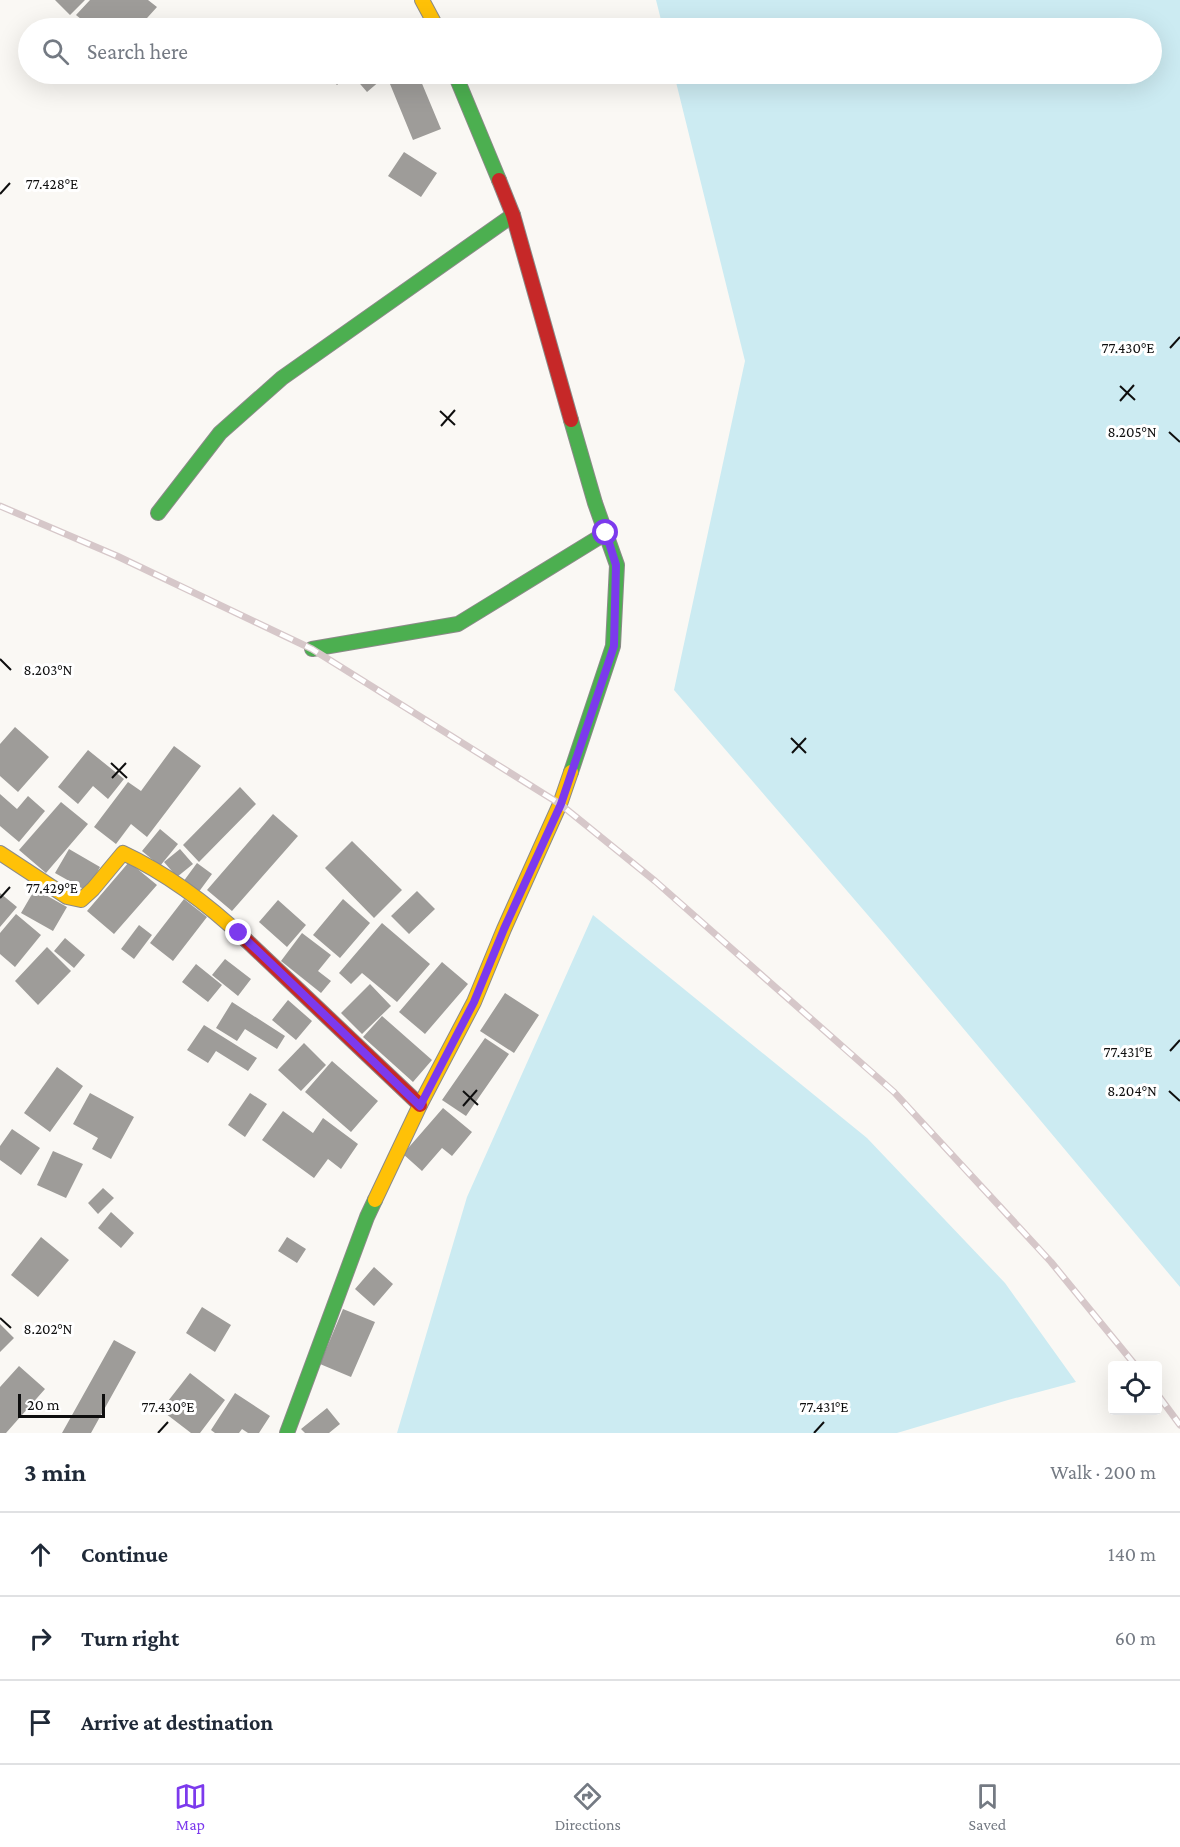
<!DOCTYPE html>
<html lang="en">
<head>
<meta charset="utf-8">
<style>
  body { margin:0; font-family:"Crimson Pro",serif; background:#f6f6f7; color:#1f2937 }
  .controls { position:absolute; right:18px; bottom:18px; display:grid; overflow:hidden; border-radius:6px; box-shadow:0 6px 24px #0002 }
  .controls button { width:54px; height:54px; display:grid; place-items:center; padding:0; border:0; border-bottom:2px solid #e0e1e3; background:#fff; color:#1f2937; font:30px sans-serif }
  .scale { position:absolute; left:18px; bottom:15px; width:87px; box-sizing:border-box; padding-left:6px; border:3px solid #0e0e0e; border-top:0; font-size:16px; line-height:21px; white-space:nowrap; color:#0e0e0e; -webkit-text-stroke:4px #fff; paint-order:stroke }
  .stop { position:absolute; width:18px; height:18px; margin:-14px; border:4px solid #7c3aed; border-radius:50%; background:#fff }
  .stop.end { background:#7c3aed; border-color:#fff; box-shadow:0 2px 6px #0008 }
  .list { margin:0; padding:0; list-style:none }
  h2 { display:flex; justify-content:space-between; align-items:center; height:78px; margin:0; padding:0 24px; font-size:26px }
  h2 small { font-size:20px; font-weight:400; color:#747a83 }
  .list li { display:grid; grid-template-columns:39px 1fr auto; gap:18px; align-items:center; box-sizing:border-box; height:84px; padding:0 24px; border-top:2px solid #e0e1e3 }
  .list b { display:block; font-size:22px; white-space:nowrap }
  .list em { font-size:20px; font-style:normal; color:#747a83 }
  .icon { flex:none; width:33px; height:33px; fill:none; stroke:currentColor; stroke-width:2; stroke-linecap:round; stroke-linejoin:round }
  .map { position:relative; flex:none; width:1180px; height:1433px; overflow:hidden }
  .search { position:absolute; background:#fff; box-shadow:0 6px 24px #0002; left:18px; right:18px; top:18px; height:66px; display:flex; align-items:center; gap:15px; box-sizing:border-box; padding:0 21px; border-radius:33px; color:#747a83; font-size:22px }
  .sheet { height:330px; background:#fff }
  nav { display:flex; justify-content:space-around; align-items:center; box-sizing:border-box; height:84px; border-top:2px solid #e0e1e3; background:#fff; font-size:16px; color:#747a83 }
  nav a { display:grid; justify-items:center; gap:3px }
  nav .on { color:#7c3aed }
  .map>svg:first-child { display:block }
  .water { fill:#ccebf2 }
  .building { fill:#9e9c99 }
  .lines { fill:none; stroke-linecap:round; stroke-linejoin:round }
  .fast-casing { stroke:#8b8a88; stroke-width:16 }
  .slow-casing { stroke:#8b8a88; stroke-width:16 }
  .jam-casing { stroke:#8b8a88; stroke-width:16 }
  .fast { stroke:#4caf50; stroke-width:14 }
  .slow { stroke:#ffc107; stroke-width:14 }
  .jam { stroke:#c62828; stroke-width:14 }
  .rail-casing { stroke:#d6c7c9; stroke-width:7 }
  .rail { stroke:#fff; stroke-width:4.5; stroke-dasharray:14; stroke-linecap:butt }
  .route { stroke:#7c3aed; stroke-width:8 }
  .ticks { fill:none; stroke:#0e0e0e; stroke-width:2 }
  .ticks-label { font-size:15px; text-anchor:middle; fill:#0e0e0e; stroke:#fff; stroke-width:6; stroke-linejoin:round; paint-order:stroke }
</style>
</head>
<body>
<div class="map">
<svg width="1180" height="1433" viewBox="0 0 1180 1433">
  <rect width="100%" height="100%" fill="#faf8f4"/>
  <path class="water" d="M 656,0 L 1180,0 L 1180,1287 L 885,935 L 674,690 L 745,361 L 674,74 L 1152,74 L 1152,28 L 663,28 Z
    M 593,915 L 867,1138 L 1005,1283 L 1076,1382 L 1008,1400 L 897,1433 L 397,1433 L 467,1197 Z"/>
  <path class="building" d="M 55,0 L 85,0 L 70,15 Z
    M 90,0 L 148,0 L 157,7 L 138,28 L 92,28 L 76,15 Z
    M 326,74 L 349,74 L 337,85 Z
    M 361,74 L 388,74 L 367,92 L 355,78 Z
    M 418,74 L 441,129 L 413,140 L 390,84 Z
    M 404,152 L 437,173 L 421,197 L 388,176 Z
    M 15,727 L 49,757 L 18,792 L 0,776 L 0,744 Z
    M 174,746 L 201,766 L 147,837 L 131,824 L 116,844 L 94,827 L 128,782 L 141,791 Z
    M 88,750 L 124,779 L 108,799 L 93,786 L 78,804 L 58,787 Z
    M 240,787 L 256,804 L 199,862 L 183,845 Z
    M 0,794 L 17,809 L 28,796 L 45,811 L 19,842 L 0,826 Z
    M 61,802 L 88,824 L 46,873 L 19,850 Z
    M 273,814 L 298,836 L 232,911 L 207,890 Z
    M 160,829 L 178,844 L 160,866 L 142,851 Z
    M 352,841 L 402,890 L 374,918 L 325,868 Z
    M 69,849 L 100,867 L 87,891 L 55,873 Z
    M 180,849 L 193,864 L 177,877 L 164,862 Z
    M 129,862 L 157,885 L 114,934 L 87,911 Z
    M 197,863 L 212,874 L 198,893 L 183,882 Z
    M 35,889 L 67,907 L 53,931 L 21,913 Z
    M 417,891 L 435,909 L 409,934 L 391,916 Z
    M 0,893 L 17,907 L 0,927 Z
    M 184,899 L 207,917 L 173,961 L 150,943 Z
    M 343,899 L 370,923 L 340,958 L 313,935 Z
    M 278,900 L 306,925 L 287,947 L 259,922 Z
    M 16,914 L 41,935 L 15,967 L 0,954 L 0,933 Z
    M 382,923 L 430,964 L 397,1002 L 362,973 L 351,984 L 339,973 Z
    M 139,925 L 152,935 L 134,959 L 121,949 Z
    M 302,933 L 331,955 L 318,971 L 331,981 L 321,993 L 281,961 Z
    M 65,938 L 85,955 L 74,968 L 54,951 Z
    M 47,947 L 71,971 L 38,1005 L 15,981 Z
    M 225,959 L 251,979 L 238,996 L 212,975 Z
    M 442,962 L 468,984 L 425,1034 L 399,1012 Z
    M 196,964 L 222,985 L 208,1002 L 182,982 Z
    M 370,984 L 391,1006 L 362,1034 L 341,1013 Z
    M 505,993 L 539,1015 L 514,1053 L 480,1031 Z
    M 288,1000 L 312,1021 L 296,1040 L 272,1020 Z
    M 232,1002 L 285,1036 L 277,1049 L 245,1029 L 237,1041 L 216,1028 Z
    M 382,1016 L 432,1060 L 413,1082 L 363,1037 Z
    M 204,1025 L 257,1058 L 248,1071 L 216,1051 L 208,1063 L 187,1050 Z
    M 485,1038 L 509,1054 L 466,1116 L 442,1100 Z
    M 304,1043 L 326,1065 L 301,1091 L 278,1070 Z
    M 332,1061 L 378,1101 L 351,1132 L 305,1092 Z
    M 57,1067 L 83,1086 L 50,1132 L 24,1113 Z
    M 90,1093 L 134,1117 L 111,1159 L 92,1149 L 98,1138 L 73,1124 Z
    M 250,1093 L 267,1104 L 245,1137 L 228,1125 Z
    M 443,1108 L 472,1132 L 452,1156 L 442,1148 L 422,1171 L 403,1154 Z
    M 283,1111 L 313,1133 L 323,1118 L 358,1144 L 341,1169 L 328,1159 L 314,1178 L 262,1140 Z
    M 12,1129 L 40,1148 L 21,1175 L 0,1160 L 0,1146 Z
    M 53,1151 L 83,1164 L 66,1198 L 37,1185 Z
    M 103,1188 L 114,1198 L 98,1214 L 88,1203 Z
    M 111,1212 L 134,1233 L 121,1248 L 98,1228 Z
    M 41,1237 L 69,1260 L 38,1297 L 11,1275 Z
    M 287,1237 L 306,1249 L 297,1263 L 278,1251 Z
    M 374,1267 L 393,1284 L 374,1306 L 355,1289 Z
    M 202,1307 L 231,1325 L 215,1352 L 186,1333 Z
    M 343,1309 L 375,1322 L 351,1377 L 320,1364 Z
    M 0,1324 L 14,1338 L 0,1352 Z
    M 114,1340 L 136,1352 L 91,1433 L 62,1433 Z
    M 19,1366 L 45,1389 L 6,1433 L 0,1433 L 0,1387 Z
    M 190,1373 L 225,1400 L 200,1433 L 191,1433 L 161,1410 Z
    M 235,1393 L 270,1416 L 259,1433 L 248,1433 L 242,1429 L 239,1433 L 215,1433 L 211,1430 Z
    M 327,1408 L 340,1424 L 329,1433 L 305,1433 L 301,1429 Z"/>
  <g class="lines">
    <g class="fast-casing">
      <path id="fast" d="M 455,74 L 499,180
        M 158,513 L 220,433 L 282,378 L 513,215
        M 312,649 L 458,624 L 606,533
        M 571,772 L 613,646 L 617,565 L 595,503 L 571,420
        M 287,1433 L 367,1217 L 375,1200"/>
    </g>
    <g class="slow-casing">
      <path id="slow" d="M 422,0 L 437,28
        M 0,853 L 67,897 L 81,900 L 93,889 L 123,853 C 168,874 210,906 246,940
        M 375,1200 L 420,1105 L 474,1002 L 504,929 L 560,804 L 571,772"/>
    </g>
    <g class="jam-casing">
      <path id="jam" d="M 499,180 L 513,215 L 571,420
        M 246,940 L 420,1105"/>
    </g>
    <use href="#fast" class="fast"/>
    <use href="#slow" class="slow"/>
    <use href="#jam" class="jam"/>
    <g class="rail-casing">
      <path id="rail" d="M 0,506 L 117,556 L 312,649 L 560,804 L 655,881 L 894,1092 L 1051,1262 L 1136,1366
        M 1158,1395 L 1180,1425"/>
    </g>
    <use href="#rail" class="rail"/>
  </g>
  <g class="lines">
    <path class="route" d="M 239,933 L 420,1106 L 474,1002 L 504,929 L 561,804 L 614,646 L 616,565 L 606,533"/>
  </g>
  <path class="ticks" d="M 0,194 L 10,183M 1170,348 L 1180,337M 1120,386 L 1135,400M 1120,401 L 1134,385M 440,411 L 455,425M 441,426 L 455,410M 1169,432 L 1180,442M 0,659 L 11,670M 791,738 L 806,753M 792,753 L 806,738M 111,763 L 127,778M 112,778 L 126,763M 0,898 L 10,887M 1170,1051 L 1180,1040M 463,1091 L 478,1105M 1169,1091 L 1180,1101M 463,1106 L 477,1090M 0,1318 L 11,1328M 158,1433 L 168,1422M 814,1433 L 824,1422"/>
  <g class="ticks-label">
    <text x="52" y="189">77.428°E</text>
    <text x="1128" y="353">77.430°E</text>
    <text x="1132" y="437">8.205°N</text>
    <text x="48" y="675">8.203°N</text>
    <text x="52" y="893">77.429°E</text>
    <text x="1128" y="1057">77.431°E</text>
    <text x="1132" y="1096">8.204°N</text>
    <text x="48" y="1334">8.202°N</text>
    <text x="168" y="1412">77.430°E</text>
    <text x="824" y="1412">77.431°E</text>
  </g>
</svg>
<div class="controls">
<button><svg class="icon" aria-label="locate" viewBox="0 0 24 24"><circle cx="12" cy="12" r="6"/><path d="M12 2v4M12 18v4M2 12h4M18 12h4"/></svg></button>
</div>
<div class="scale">20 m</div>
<div class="stop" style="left:606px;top:533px"></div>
<div class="stop end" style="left:239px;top:933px"></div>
<div class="search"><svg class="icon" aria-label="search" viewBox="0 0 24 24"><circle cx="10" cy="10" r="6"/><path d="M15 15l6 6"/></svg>Search here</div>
</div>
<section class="sheet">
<h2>3 min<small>Walk · 200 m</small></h2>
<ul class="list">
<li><svg class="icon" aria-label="ahead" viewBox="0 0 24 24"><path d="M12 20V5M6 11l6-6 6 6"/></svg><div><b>Continue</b></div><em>140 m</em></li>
<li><svg class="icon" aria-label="right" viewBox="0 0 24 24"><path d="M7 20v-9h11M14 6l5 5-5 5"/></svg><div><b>Turn right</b></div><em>60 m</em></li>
<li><svg class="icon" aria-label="arrive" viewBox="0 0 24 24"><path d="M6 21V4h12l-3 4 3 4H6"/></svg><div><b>Arrive at destination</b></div></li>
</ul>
</section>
<nav>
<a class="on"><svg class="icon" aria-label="map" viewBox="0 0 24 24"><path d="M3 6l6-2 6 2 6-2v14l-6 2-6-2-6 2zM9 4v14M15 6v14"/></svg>Map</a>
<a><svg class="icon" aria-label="directions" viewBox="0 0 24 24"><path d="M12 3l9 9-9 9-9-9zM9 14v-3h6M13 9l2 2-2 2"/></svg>Directions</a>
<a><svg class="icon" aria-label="saved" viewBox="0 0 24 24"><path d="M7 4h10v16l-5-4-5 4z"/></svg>Saved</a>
</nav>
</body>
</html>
